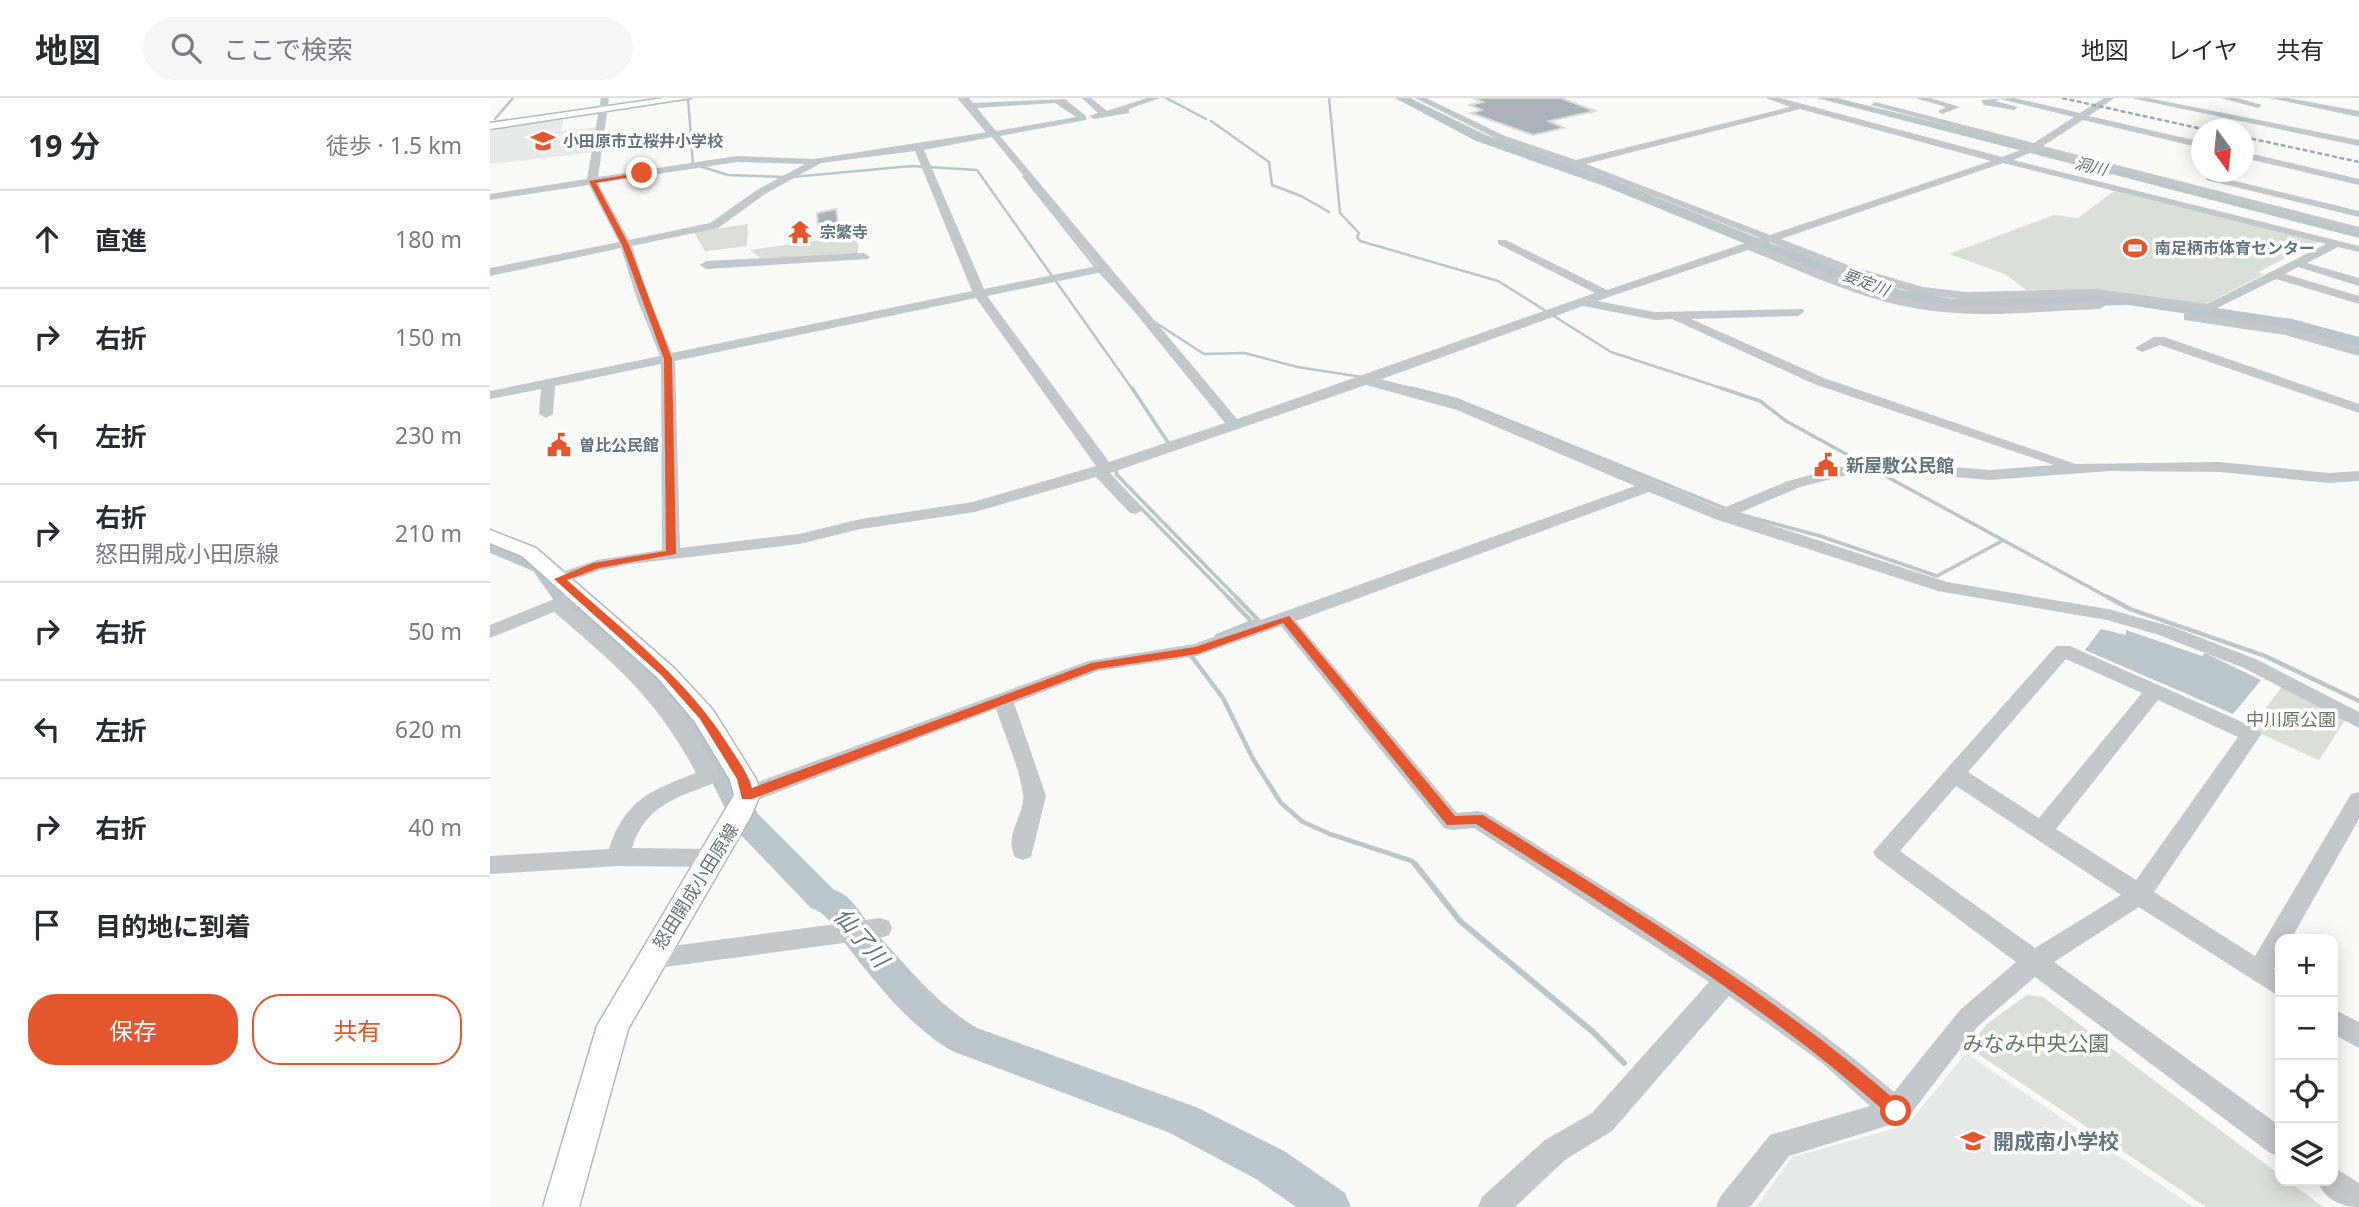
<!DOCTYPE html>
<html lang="ja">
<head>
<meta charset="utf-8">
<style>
  body { margin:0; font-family:"Noto Sans","Noto Sans JP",sans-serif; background:#f7f7f7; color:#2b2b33 }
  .controls { position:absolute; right:21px; bottom:21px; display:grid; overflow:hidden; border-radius:14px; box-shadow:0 4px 18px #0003 }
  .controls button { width:63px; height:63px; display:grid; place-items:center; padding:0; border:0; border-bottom:2px solid #e1e1e2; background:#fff; color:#2b2b33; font:35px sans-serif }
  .compass { position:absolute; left:1701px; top:21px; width:63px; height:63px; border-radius:50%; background:#fff; box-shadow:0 4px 18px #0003; rotate:165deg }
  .stop { position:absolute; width:21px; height:21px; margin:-16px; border:5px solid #e4572e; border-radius:50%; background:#fff }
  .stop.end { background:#e4572e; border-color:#fff; box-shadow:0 2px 7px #0008 }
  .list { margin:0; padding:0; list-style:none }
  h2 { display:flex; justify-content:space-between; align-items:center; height:91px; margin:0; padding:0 28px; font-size:30px }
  h2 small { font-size:23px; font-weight:400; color:#7c7c81 }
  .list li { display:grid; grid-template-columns:46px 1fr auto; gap:21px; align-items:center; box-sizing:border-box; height:98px; padding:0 28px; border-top:2px solid #e1e1e2 }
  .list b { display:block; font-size:26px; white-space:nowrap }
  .list p { margin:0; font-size:23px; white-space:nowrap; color:#7c7c81 }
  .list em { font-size:23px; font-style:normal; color:#7c7c81 }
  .actions { display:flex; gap:14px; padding:21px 28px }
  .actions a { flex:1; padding:16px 0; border:2px solid #e4572e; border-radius:28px; text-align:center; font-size:24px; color:#e4572e }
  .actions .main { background:#e4572e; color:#fff }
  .icon { flex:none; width:38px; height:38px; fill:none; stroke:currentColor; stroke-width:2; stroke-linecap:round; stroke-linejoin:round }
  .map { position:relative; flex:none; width:1869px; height:1109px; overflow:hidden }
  header { display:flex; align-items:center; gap:42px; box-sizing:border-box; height:98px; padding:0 35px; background:#fff; border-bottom:2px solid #e1e1e2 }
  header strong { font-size:33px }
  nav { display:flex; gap:38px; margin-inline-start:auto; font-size:24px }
  .search { width:490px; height:63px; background:#f7f7f7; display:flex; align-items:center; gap:18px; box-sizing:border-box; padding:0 24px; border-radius:38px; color:#7c7c81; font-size:26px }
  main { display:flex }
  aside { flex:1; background:#fff }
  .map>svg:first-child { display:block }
  .built { fill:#e8e9e9 }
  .green { fill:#dadfd7 }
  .water { fill:#bbc7cb }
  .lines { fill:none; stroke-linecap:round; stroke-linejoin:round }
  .stream-far3 { stroke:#bbc7cb; stroke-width:2.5 }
  .stream-far2 { stroke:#bbc7cb; stroke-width:3.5 }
  .stream-far1 { stroke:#bbc7cb; stroke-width:4.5 }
  .stream { stroke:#bbc7cb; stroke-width:6 }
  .river { fill:#bbc7cb; fill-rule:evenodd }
  .building { fill:#aab3b9; stroke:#dcdcda; stroke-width:2 }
  .major-casing { stroke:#b5babe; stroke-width:3 }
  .minor { fill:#c3c8cc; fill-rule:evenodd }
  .major { fill:#fff; fill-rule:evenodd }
  .rail { stroke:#a2aab0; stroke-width:2.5; stroke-dasharray:5 2.5; stroke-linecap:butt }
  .route { fill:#e4572e }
  .labels { text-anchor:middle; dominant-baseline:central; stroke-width:7; stroke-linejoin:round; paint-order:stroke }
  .far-poi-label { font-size:16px; font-weight:bold; fill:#657683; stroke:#fff; text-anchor:start }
  .far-water-label { font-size:16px; font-style:italic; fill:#60757c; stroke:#fff }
  .poi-label { font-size:18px; font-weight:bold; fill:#657683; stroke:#fff; text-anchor:start }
  .park-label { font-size:18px; fill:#687a64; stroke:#fff }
  .street-label { font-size:18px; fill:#657683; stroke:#fff }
  .near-park-label { font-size:21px; fill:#687a64; stroke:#fff }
  .near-poi-label { font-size:21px; font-weight:bold; fill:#657683; stroke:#fff; text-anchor:start }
  .near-water-label { font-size:23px; font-style:italic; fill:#60757c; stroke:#fff }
</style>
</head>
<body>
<header>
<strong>地図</strong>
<div class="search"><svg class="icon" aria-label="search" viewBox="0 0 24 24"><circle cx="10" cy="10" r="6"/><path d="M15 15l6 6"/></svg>ここで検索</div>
<nav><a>地図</a><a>レイヤ</a><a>共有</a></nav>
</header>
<main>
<aside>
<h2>19 分<small>徒歩 · 1.5 km</small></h2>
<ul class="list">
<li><svg class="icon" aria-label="ahead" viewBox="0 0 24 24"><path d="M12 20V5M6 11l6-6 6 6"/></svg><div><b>直進</b></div><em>180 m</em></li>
<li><svg class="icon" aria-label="right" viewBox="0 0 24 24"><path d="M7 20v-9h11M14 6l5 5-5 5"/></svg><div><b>右折</b></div><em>150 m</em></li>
<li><svg class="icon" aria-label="left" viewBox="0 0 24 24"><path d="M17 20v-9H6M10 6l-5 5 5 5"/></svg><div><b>左折</b></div><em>230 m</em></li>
<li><svg class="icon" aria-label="right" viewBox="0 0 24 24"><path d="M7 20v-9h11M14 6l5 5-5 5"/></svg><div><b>右折</b><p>怒田開成小田原線</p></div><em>210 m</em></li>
<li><svg class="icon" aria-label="right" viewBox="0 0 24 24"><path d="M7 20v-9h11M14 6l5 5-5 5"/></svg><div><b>右折</b></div><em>50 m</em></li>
<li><svg class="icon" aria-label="left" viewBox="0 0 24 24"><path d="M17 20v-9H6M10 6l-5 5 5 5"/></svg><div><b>左折</b></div><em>620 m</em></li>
<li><svg class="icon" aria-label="right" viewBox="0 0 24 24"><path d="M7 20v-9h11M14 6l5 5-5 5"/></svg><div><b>右折</b></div><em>40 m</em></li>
<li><svg class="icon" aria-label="arrive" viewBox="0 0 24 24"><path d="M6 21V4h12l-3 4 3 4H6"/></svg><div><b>目的地に到着</b></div></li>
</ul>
<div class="actions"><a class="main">保存</a><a>共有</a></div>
</aside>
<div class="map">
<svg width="1869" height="1109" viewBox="0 0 1869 1109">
  <rect width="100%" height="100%" fill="#fafaf8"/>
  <path class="built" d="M 74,19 L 71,33 L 108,29 L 105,54 L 0,66 L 0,30 Z
    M 1476,955 L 1704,1109 L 1266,1109 L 1302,1059 L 1417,1027 Z"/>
  <path class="green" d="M 1624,93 L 1828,144 L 1768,174 L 1774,176 L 1712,208 L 1536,192 L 1515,176 L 1459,156 L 1564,117 L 1588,120 Z
    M 258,126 L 257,148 L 215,153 L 204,134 Z
    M 360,138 L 369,146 L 367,157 L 270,160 L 260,152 Z
    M 1793,587 L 1856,621 L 1829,662 L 1760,631 Z
    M 1537,897 L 1553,899 L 1790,1077 L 1790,1083 L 1798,1083 L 1833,1109 L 1716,1109 L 1479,950 L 1497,926 Z"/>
  <path class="water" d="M 1611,531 L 1636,537 L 1636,532 L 1712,558 L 1715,555 L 1771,582 L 1743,616 L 1595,552 Z"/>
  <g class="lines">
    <path class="stream-far3" d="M 198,0 L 203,66 L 238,77 L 294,79
      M 469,0 L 500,37
      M 676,0 L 716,21
      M 839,0 L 850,115 L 869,135 L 867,139 L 870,143 L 1008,183 L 1121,254 L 1237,292
      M 5,21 L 23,0
      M 721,23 L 779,64 L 782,87 L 811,98 L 839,114
      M 302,79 L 422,68 L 487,72 L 643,292
      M 534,79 L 608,172 L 654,222
      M 663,223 L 714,256 L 755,255 L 807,269 L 872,279
      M 884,281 L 928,292"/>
    <path class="stream-far2" d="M 642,290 L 679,346
      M 921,290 L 968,302 L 1237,411
      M 1231,290 L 1270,303 L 1296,323 L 1374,366
      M 625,369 L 627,377 L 748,501
      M 1381,370 L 1621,501
      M 650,409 L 740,501
      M 1245,415 L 1330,438 L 1447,478 L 1512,443"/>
    <path class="stream-far1" d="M 738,499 L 762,524
      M 1618,499 L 1640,511 L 1775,558 L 1869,603
      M 727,538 L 762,524 L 770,524 L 746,499
      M 699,555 L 733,600 L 763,661 L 791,705 L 813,724 L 840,736 L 922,763 L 926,768"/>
    <path class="stream" d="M 925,766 L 970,823 L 1103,934 L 1134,965"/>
    <path class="river" d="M 905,0 L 920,0 L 996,37 L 1124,82 L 1280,145 L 1412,192 L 1463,201 L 1638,197 L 1802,221 L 1869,239 L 1869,250 L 1800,231 L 1638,207 L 1463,211 L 1403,201 L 1268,151 L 1114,88 L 986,43 Z
      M 1327,0 L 1347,0 L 1869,130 L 1869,140 Z
      M 0,440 L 59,463 L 92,506 L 146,548 L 213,613 L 268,716 L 344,792 C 364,798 371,818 385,834 C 417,868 447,907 487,930 L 706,1009 L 794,1053 L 855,1095 L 861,1109 L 806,1109 L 766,1081 L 680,1035 L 462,953 C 421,929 387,887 358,849 C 346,834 340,816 321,810 L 246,732 L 192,625 L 128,560 L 74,516 L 43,473 L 0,455 Z"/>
  </g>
  <path class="building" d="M 983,0 L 1071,0 L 1105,13 L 1059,23 L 1074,30 L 1043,37 L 981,15 L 992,12 L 980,7 L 993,4 Z
    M 346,111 L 349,129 L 328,131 L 327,115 Z"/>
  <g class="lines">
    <g class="major-casing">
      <path id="major" d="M 174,0 L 201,0 L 0,31 L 0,25 Z
        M 0,432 L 46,450 L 184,570 L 223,612 L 266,681 L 270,697 L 261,718 L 138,931 L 89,1109 L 53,1109 L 107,928 L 244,697 L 240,682 L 205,624 L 168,580 L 32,458 L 0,445 Z"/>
    </g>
    <path class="minor" d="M 111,0 L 119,0 L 108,79 L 247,58 L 324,61 L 498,34 L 471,0 L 479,0 L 483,5 L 575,1 L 596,18 L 596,22 L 510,38 L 747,321 L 1105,195 L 1008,146 L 1008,142 L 1016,142 L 1117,192 L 1270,140 L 1124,82 L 1009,42 L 925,0 L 936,0 L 1015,38 L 1086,62 L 1300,9 L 1276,0 L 1290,0 L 1512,59 L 1538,49 L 1381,7 L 1385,4 L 1544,45 L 1584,19 L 1510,1 L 1505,3 L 1528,9 L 1524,12 L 1494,7 L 1491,2 L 1524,0 L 1590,15 L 1614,0 L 1624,0 L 1599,18 L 1712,44 L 1712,50 L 1593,22 L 1553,48 L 1869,129 L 1869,135 L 1547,52 L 1523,62 L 1869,148 L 1869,154 L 1848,149 L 1817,165 L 1869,180 L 1869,188 L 1808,169 L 1795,176 L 1869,198 L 1869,206 L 1786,181 L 1719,214 L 1606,199 L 1477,202 L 1428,196 L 1350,173 L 1280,144 L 1269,148 C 1321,168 1372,193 1427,203 C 1487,213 1549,205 1610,203 L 1616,207 L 1610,211 C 1550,213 1489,221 1429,211 C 1369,201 1314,174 1258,152 L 1107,203 L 1165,214 L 1313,211 L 1314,214 L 1308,218 L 1201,221 L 1334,280 L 1586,366 L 1730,364 L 1839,375 L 1869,373 L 1869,383 L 1839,385 L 1730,374 L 1620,373 L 1500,382 L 1377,372 L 1310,389 L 1247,416 L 1457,484 L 1618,511 L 1683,529 L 1768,562 L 1869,614 L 1869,630 L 1754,570 L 1669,537 L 1617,522 L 1448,493 L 1225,421 L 1159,394 L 806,523 L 967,715 L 988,713 L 996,715 C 1135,803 1279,886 1404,994 L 1470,912 L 1526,864 L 1387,760 L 1383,754 L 1566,548 L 1580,548 L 1768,631 L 1771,636 L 1768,641 L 1664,794 L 1765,858 L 1861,696 L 1869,694 L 1869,721 L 1801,841 L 1790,841 L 1790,860 L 1784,871 L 1790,875 L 1790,899 L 1649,809 L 1564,864 L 1790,1028 L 1790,1059 L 1780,1055 L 1545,879 L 1488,928 L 1416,1022 L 1299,1058 L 1260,1109 L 1226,1109 L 1230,1099 L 1280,1037 L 1380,1008 L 1331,964 L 1239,898 L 1122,1033 L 1075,1062 L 1025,1109 L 988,1109 L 992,1099 L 1055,1042 L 1102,1015 L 1219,884 L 984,730 L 962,732 L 954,730 L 791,528 L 707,558 L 608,573 L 524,605 L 556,698 L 541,759 L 533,762 L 525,759 C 513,737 536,716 533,696 C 529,668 515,638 506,611 L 265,703 L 249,703 L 246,697 L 249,691 L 598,563 L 704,546 L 1145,388 L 967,312 L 876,287 L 620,375 L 654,411 L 646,416 L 640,415 L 606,379 L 485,414 L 371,431 L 309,446 L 140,466 L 111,472 L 69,486 L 63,485 L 60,481 L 63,477 L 107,462 L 172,452 L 171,266 L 65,288 L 63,316 L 56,320 L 49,316 L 51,291 L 0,301 L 0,293 L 170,258 L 147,201 L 131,150 L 0,178 L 0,170 L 129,144 L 99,87 L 0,102 L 0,96 L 97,81 ZM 565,5 L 586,19 L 506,33 L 487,10 ZM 1310,11 L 1501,63 L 1280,137 L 1096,66 ZM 502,39 L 607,168 L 494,191 L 434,52 ZM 425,53 L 482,193 L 182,255 L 159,201 L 142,148 L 228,130 L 275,96 L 331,65 ZM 247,64 L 315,66 L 267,92 L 220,125 L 139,142 L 108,85 ZM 1513,65 L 1836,146 L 1717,206 L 1606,191 L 1477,194 L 1433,189 L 1358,167 L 1291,141 ZM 612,174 L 735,325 L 619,364 L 497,198 ZM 486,200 L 606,368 L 483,404 L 371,421 L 309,436 L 190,450 L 185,263 ZM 1093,208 L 1165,222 L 1182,221 L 1324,286 L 1564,367 L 1500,372 L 1377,362 L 1298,383 L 1231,411 L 977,306 L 889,282 ZM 1576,561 L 1652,595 L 1549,720 L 1478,674 ZM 1668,602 L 1748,639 L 1646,782 L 1566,731 ZM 1466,688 L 1631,797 L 1545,850 L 1410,753 Z
      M 592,0 L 601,0 L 617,13 L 657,0 L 670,0 L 639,11 L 639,15 L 604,21 L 599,18 L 608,15 Z
      M 1425,0 L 1440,0 L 1470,9 L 1452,16 L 1448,13 L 1456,9 Z
      M 1641,0 L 1658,0 L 1869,42 L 1869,48 Z
      M 1731,0 L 1747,0 L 1772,7 L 1768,10 Z
      M 1780,0 L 1798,0 L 1869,13 L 1869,19 Z
      M 1754,54 L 1869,81 L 1869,87 L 1754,60 Z
      M 1720,77 L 1869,113 L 1869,119 L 1716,82 L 1716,78 Z
      M 374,155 L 380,159 L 378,161 L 216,171 L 210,167 L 216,163 Z
      M 1699,215 L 1796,229 L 1869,250 L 1869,258 L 1795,237 L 1694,222 L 1694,216 Z
      M 1664,239 L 1674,239 L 1869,306 L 1869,315 L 1670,247 L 1652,254 L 1645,250 Z
      M 74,497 L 83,503 L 79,508 C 118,540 159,572 191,612 C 206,633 217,656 230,678 L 227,684 C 188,699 155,707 142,750 L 221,751 L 229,754 L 233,760 L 229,766 L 221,769 L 128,768 L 0,776 L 0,758 L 119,751 C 135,701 162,692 206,675 C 167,601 126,567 64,514 L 0,540 L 0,527 Z
      M 390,820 L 399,823 L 402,830 L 399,837 L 390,840 L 160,871 L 151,868 L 147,861 L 151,854 L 160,851 Z
      M 1843,911 L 1869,924 L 1869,950 L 1843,936 Z
      M 1843,1069 L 1869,1085 L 1869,1109 C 1850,1109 1835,1101 1827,1083 L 1843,1083 Z"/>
    <use href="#major" class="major"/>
    <path class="rail" d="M 1572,0 L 1717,32
      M 1754,39 L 1869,64"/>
  </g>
  <path class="route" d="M 154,74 L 152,77 L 106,85 L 139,147 L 182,261 L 186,456 L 109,470 L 77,482 C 135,534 197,581 239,648 C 247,661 258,675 262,690 L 601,565 L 705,549 L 799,518 L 965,718 L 993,717 C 1137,808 1283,895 1411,1007 L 1411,1018 L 1400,1018 C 1273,905 1129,817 986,726 L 957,727 L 793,525 L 707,556 L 607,571 L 262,701 L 252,701 L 247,681 L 210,621 L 172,578 L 64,481 L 103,465 L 176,453 L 174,261 L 132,147 L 99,83 Z"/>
  <defs>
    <g id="school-bare" transform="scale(1.89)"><path d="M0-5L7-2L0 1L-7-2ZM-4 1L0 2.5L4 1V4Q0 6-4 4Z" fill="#e4572e" stroke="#fff" stroke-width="2.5" paint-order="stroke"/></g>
    <g id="temple-bare" transform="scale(1.89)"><path d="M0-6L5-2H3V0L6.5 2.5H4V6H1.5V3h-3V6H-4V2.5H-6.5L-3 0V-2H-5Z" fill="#e4572e" stroke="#fff" stroke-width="2.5" paint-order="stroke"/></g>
    <g id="stadium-bare" transform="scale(1.89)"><path d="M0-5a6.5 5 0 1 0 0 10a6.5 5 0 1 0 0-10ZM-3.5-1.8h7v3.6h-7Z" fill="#e4572e" stroke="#fff" stroke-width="2.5" paint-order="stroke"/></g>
    <g id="civic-bare" transform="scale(1.89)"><path d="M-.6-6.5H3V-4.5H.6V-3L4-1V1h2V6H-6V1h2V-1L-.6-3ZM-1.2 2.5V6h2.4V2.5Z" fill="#e4572e" stroke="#fff" stroke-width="2.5" paint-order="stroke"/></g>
  </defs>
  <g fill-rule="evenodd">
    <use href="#school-bare" x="53" y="43"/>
    <use href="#temple-bare" x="310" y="134"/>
    <use href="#stadium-bare" x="1645" y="150"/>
    <use href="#civic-bare" x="69" y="347"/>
    <use href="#civic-bare" x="1336" y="367"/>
    <use href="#school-bare" x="1483" y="1043"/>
  </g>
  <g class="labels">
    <g class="far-poi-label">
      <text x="73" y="43">小田原市立桜井小学校</text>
      <text x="330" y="134">宗繁寺</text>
      <text x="1665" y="150">南足柄市体育センター</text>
      <text x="89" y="347">曽比公民館</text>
    </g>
    <g class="far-water-label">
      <text transform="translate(1601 68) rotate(14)">洞川</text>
      <text transform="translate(1376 184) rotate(21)">要定川</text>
    </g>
    <g class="poi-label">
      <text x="1356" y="367">新屋敷公民館</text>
    </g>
    <g class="park-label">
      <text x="1801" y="621">中川原公園</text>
    </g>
    <g class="street-label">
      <text transform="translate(205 788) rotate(-58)">怒田開成小田原線</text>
    </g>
    <g class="near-park-label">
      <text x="1546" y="945">みなみ中央公園</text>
    </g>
    <g class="near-poi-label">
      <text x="1503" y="1043">開成南小学校</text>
    </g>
    <g class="near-water-label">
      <text transform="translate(372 839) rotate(49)">仙了川</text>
    </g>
  </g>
</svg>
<div class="controls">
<button>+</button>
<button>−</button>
<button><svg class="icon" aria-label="locate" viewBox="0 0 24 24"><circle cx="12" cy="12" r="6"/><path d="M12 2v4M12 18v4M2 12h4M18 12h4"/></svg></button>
<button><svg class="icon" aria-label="layers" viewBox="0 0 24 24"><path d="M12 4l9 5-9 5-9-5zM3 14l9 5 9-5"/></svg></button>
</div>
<svg class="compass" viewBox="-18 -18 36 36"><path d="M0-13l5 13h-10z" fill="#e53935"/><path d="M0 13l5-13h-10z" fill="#7c7c81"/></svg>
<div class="stop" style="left:1406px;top:1013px"></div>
<div class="stop end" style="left:152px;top:75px"></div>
</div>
</main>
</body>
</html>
